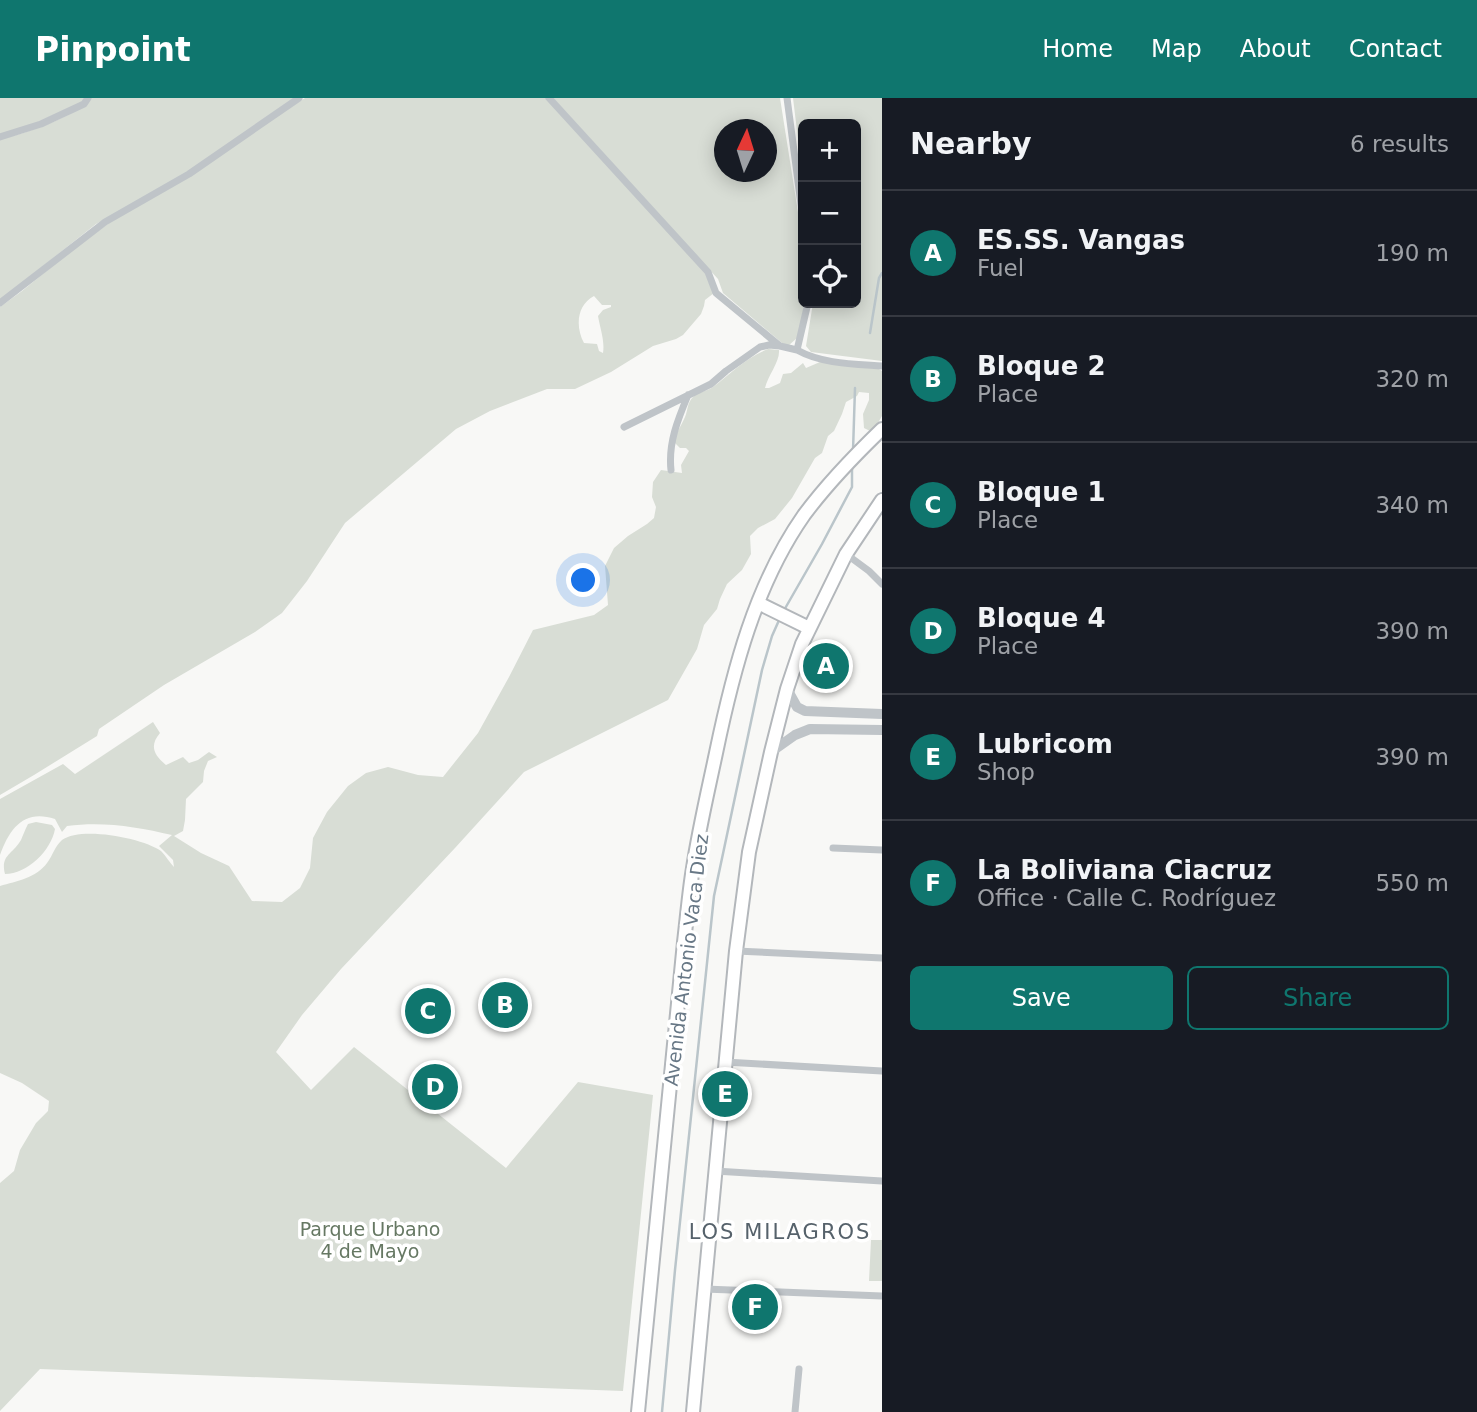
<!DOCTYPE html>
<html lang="en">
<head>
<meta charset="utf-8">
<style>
  body { margin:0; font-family:"DejaVu Sans",sans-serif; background:#242831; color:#f1f3f6 }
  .controls { position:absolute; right:21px; top:21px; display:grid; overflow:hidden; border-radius:10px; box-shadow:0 4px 18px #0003 }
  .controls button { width:63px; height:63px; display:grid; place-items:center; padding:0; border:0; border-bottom:2px solid #363941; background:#171b24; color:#f1f3f6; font:35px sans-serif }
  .compass { position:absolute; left:714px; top:21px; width:63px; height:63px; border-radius:50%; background:#171b24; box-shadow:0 4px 18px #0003; rotate:4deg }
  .you { position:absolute; left:584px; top:483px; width:24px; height:24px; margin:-18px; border:5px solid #fff; border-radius:50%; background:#1a73e8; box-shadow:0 0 0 10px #1a73e833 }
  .badge { display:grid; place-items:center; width:46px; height:46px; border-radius:50%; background:#0f766e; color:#fff; font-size:23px; font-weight:700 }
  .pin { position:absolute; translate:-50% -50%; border:4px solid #fff; box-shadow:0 2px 7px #0006 }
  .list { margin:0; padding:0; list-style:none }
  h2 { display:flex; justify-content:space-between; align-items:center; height:91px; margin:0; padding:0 28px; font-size:30px }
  h2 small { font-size:23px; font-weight:400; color:#9ea1a6 }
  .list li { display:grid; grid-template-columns:46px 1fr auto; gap:21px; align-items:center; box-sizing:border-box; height:126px; padding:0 28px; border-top:2px solid #363941 }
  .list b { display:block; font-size:26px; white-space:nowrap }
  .list p { margin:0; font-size:23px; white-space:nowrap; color:#9ea1a6 }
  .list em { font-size:23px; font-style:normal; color:#9ea1a6 }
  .actions { display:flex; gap:14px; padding:21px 28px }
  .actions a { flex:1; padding:16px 0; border:2px solid #0f766e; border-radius:10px; text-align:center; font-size:24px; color:#0f766e }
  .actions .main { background:#0f766e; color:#fff }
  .icon { flex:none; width:38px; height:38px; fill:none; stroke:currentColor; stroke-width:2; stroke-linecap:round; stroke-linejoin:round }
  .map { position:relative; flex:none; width:882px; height:1314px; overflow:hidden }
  header { display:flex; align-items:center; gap:42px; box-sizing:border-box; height:98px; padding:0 35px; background:#0f766e; color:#fff }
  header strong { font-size:33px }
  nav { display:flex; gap:38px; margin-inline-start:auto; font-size:24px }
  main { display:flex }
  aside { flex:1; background:#171b24 }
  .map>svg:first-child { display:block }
  .green { fill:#d8ddd5; fill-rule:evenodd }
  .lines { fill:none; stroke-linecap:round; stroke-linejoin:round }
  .stream { stroke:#bac5ca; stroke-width:2.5 }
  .trunk-casing { stroke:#b3b7bb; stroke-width:16 }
  .minor { stroke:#bfc4c8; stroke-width:7 }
  .tertiary { stroke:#bfc4c8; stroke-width:10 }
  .trunk { stroke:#fff; stroke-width:12 }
  .labels { text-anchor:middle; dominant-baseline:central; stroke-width:7; stroke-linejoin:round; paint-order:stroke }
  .street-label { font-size:19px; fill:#687886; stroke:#fff }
  .park-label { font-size:19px; fill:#667863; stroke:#fff }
  .neighbourhood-label { font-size:21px; letter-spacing:2px; fill:#56626b; stroke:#fff }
</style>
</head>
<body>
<header>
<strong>Pinpoint</strong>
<nav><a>Home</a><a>Map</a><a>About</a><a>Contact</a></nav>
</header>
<main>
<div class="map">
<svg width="882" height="1314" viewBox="0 0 882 1314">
  <rect width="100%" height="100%" fill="#f8f8f6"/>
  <path class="green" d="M 0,0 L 85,0 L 82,4 L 38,24 L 0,37 Z
    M 91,0 L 294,0 L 186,75 L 96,126 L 0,202 L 0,41 C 25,36 75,19 91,0 Z
    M 305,0 L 546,0 L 706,175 L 714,195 L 705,202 L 704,208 L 701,216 L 683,237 L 676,241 L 653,248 L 611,274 L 575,291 L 547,291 L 490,313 L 456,331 L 345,425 L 307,483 L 282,515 L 255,534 L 164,587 L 99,631 L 97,638 L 34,677 L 0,697 L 0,209 L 22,193 L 71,153 L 109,125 ZM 594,198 L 602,207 L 611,207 L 611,209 L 603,212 L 598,218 C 600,230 605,243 603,255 L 599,253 L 597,246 L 584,245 C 575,228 577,207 594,198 Z
    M 553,0 L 780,0 L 803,146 L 804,205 L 802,223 L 797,240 L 788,248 L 782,245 L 723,195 L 718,181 ZM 724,32 L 766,32 L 766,74 L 724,74 Z
    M 793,0 L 882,0 L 882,263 L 811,254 L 806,248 L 813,205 L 856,205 L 856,26 L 803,26 L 803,82 Z
    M 768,251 L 779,252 C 780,264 768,277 765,290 L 769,290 L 780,285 L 783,276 L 791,275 L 803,265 L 806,270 L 820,264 L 879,271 L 882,273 L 882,318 L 875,330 L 870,333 L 864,330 L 863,316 L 869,302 L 869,295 L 859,294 L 857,298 L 846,304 L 842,316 L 834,333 L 828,338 L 822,355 L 815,360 L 792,400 L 775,421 L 758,430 L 750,438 L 751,456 L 742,472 L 727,486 L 720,501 L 717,511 L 704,527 L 697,551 L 668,602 L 524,674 L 455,750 L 341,871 L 302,917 L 276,954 L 311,992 L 354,949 L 506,1070 L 578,984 L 653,997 L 623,1293 L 40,1271 L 0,1313 L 0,1085 L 14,1073 L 20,1052 L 36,1025 L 48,1013 L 49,1003 L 22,985 L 0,975 L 0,788 C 17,783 36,780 47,765 C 53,757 55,748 62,742 C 81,728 143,740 161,753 C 166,758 170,765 174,769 L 173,762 L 159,748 L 172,737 C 138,729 103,723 67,728 L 62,734 L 55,721 C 24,711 10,730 0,757 L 0,701 L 63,666 L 75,676 L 153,624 L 160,635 C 149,648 154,657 166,667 L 183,659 L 189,665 L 198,662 L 209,654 L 217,659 L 208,663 L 204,673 L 203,684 L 186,701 L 185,722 L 183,733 L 174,738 L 201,755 L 229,768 L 252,803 L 282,804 L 300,790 L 310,770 L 313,740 L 327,714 L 348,688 L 366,675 L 388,669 L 418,677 L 443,679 L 478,635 L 509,579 L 533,532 L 594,517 L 608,507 L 605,468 L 614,450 L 628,438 L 647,426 L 654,420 L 656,409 L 652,399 L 653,384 L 661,372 L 682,375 L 681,367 L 689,353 L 686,350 L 680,350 L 674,344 C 676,335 681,328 685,319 C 688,312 687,305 693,299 C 698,293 707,294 713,289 C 730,276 747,259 768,251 Z
    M 36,724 L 52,727 L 55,731 C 51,753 27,776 5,776 C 0,757 13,756 21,742 C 23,737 25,732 28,726 Z
    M 871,1142 L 882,1142 L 882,1183 L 869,1183 Z"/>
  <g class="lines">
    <path class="stream" d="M 870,235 L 879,180 L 882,175
      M 853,353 L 855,290
      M 783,514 L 822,446 L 852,389 L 852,367
      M 662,1314 L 675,1172 L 714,798 L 762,572 L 772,538 L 780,520"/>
    <g class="trunk-casing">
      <path id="trunk" d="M 758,505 L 809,530
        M 638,1314 L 684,844 C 687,819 689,794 693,770 C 699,731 708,693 716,655 C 733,573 755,487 804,417 C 827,386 854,358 882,331
        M 693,1314 L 736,853 L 749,754 L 771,654 L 787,591 L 802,546 L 846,456 L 882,402"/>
    </g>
    <path class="minor" d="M 549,0 L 708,174 L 716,195 L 780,248
      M 787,0 L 803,121
      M 0,39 L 41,26 L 84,6 L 88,0
      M 0,205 L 105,124 L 189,76 L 299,0
      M 797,252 C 822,266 854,266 882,268
      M 624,329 L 711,286 L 726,273 L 760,249 L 769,247 L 780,248 L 797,252 L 808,205
      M 671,372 C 668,345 678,321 688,297
      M 846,456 L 869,473 L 882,486
      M 833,750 L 882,752
      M 736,853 L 882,860
      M 725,964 L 882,973
      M 715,1073 L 882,1083
      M 704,1191 L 882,1198
      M 795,1314 L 799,1271"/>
    <path class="tertiary" d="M 787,591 L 797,609 L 805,613 L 882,616
      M 771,654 L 795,637 L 810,631 L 882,632"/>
    <use href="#trunk" class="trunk"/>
  </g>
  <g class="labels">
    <g class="street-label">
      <text transform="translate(686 862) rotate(-83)">Avenida Antonio Vaca Diez</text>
    </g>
    <g class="park-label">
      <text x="370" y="1131">Parque Urbano<tspan x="370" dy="22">4 de Mayo</tspan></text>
    </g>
    <g class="neighbourhood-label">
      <text x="780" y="1134">LOS MILAGROS</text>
    </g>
  </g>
</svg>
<div class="controls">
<button>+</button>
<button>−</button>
<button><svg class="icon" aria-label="locate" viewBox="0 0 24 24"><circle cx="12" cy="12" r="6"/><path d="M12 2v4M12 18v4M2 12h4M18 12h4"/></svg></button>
</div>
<svg class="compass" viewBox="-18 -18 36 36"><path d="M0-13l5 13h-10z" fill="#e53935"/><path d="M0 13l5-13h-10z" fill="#9ea1a6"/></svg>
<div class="you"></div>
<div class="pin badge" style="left:826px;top:568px">A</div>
<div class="pin badge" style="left:505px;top:907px">B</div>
<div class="pin badge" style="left:428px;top:913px">C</div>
<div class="pin badge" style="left:435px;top:989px">D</div>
<div class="pin badge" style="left:725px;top:996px">E</div>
<div class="pin badge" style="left:755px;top:1209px">F</div>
</div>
<aside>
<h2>Nearby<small>6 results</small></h2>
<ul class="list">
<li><span class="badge">A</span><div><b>ES.SS. Vangas</b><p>Fuel</p></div><em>190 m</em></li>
<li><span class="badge">B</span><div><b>Bloque 2</b><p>Place</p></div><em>320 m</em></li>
<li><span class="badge">C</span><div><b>Bloque 1</b><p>Place</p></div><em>340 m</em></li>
<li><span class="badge">D</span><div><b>Bloque 4</b><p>Place</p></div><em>390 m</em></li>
<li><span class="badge">E</span><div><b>Lubricom</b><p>Shop</p></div><em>390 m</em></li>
<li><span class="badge">F</span><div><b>La Boliviana Ciacruz</b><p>Office · Calle C. Rodríguez</p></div><em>550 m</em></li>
</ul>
<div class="actions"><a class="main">Save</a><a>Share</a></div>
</aside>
</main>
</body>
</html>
